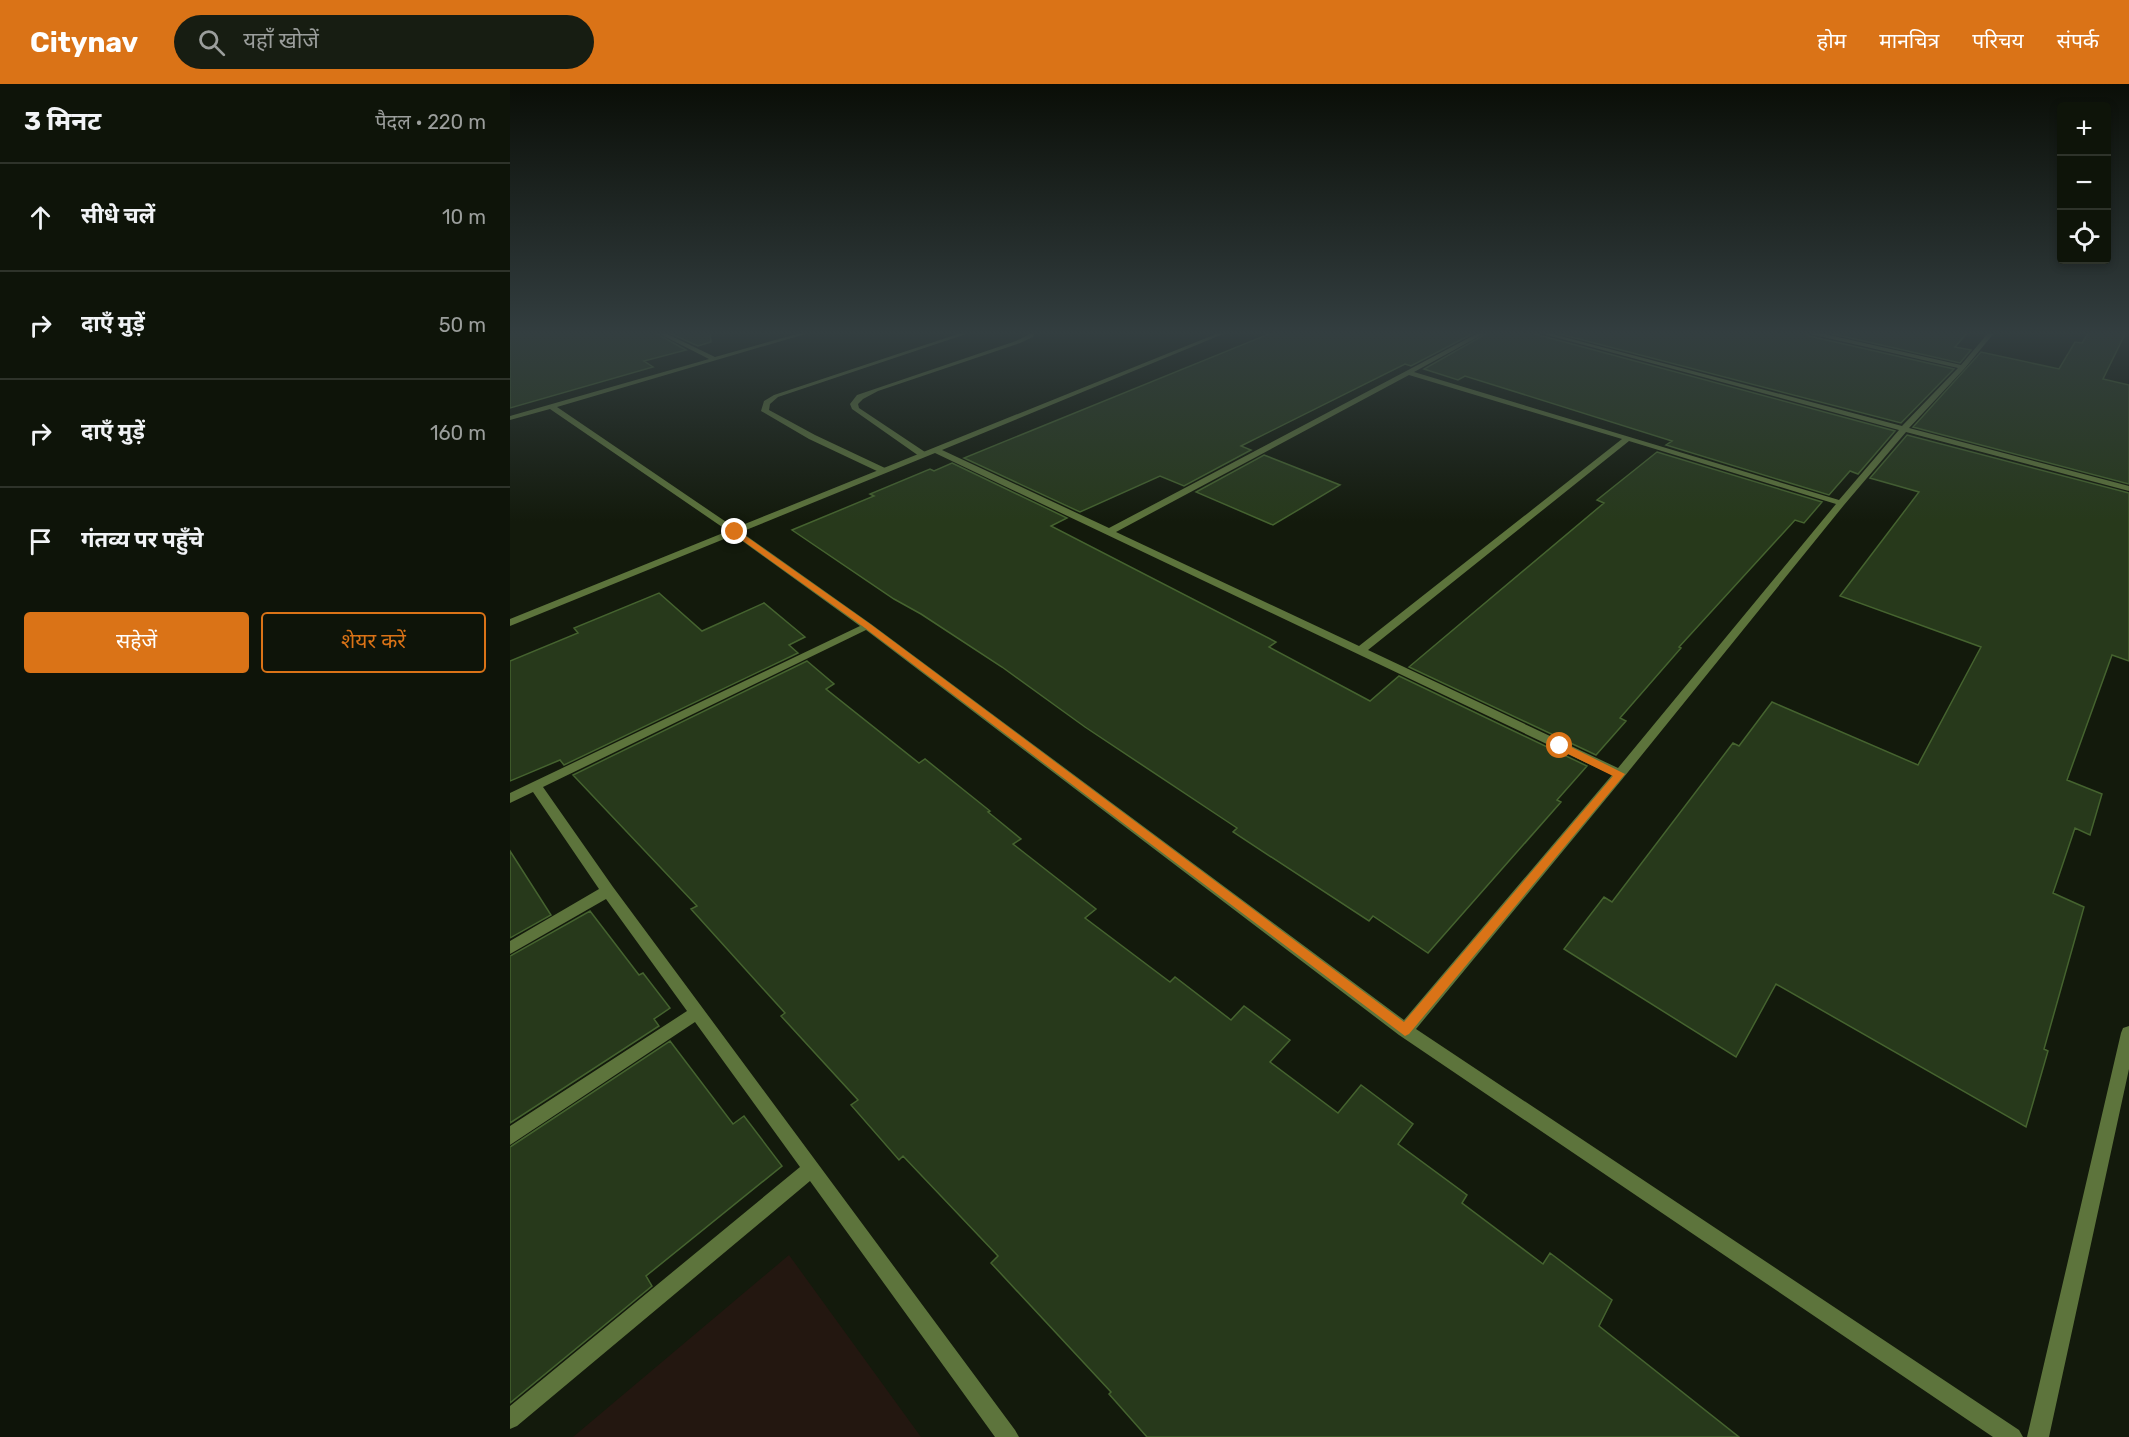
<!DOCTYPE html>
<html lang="hi">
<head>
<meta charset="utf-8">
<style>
  body { margin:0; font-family:Rubik,"Noto Sans Devanagari",sans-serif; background:#171d12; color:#f1f3f6 }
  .controls { position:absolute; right:18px; top:18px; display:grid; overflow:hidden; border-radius:6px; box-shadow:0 3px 9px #0003 }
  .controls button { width:54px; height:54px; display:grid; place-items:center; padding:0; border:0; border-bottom:2px solid #2e332a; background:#0e1409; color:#f1f3f6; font:30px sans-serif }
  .stop { position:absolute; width:18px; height:18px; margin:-14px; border:4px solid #da7317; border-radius:50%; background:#fff }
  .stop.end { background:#da7317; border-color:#fff; box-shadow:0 2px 6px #0008 }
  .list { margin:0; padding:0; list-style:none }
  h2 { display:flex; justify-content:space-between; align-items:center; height:78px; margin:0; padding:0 24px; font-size:26px }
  h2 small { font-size:20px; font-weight:400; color:#9b9e9c }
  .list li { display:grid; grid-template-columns:39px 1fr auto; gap:18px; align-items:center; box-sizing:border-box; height:108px; padding:0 24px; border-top:2px solid #2e332a }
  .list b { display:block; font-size:22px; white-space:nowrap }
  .list em { font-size:20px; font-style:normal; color:#9b9e9c }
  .actions { display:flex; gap:12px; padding:18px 24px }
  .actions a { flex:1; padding:14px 0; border:2px solid #da7317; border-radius:6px; text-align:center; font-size:21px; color:#da7317 }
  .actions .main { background:#da7317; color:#fff }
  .icon { flex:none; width:33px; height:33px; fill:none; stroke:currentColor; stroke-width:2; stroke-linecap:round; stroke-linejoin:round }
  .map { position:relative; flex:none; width:1619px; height:1353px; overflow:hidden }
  header { display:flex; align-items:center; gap:36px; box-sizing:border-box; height:84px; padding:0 30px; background:#da7317; color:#fff }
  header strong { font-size:28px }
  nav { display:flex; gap:33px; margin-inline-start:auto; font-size:21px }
  .search { width:420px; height:54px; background:#171d12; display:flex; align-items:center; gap:15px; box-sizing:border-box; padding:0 21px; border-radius:33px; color:#9b9e9c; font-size:22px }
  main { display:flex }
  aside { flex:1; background:#0e1409 }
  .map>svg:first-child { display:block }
  .green { fill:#231710 }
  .building { fill:#27391b; stroke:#45632f; stroke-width:1.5 }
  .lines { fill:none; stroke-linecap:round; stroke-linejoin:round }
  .service { fill:#5d743c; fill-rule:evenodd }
  .minor { fill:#5d743c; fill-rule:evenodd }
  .route { fill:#da7317 }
</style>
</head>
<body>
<header>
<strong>Citynav</strong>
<div class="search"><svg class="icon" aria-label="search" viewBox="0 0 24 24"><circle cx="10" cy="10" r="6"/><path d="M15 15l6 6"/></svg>यहाँ खोजें</div>
<nav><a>होम</a><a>मानचित्र</a><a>परिचय</a><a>संपर्क</a></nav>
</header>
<main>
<aside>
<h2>3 मिनट<small>पैदल · 220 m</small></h2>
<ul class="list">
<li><svg class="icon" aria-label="ahead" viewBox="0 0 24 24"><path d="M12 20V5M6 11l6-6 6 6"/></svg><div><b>सीधे चलें</b></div><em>10 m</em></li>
<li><svg class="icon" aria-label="right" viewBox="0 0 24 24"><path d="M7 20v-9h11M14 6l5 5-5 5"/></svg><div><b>दाएँ मुड़ें</b></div><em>50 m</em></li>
<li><svg class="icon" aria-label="right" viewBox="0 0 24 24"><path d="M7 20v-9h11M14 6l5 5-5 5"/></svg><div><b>दाएँ मुड़ें</b></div><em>160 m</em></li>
<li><svg class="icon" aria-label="arrive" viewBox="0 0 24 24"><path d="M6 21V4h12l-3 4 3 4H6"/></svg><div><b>गंतव्य पर पहुँचे</b></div></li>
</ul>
<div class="actions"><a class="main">सहेजें</a><a>शेयर करें</a></div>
</aside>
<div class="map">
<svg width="1619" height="1353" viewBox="0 0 1619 1353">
  <rect width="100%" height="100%" fill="#131a0c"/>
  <path class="green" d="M 279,1171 L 411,1353 L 63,1353 Z"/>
  <path class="building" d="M 0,248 L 144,248 L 176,266 L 134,277 L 143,283 L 0,324 Z
    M 157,248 L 200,248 L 201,258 L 188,262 Z
    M 764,248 L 966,248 L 901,282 L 895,280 L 731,362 L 741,366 L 674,402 L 650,392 L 570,428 L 454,374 Z
    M 979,248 L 1024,248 L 1025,250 L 1385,347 L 1348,390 L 1340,387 L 1319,411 L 1156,361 L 1162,357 L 955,292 L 948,296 L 914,285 Z
    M 1042,248 L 1295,248 L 1299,252 L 1444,285 L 1391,339 Z
    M 1314,248 L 1458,248 L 1445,263 L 1461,266 L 1450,279 Z
    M 1579,248 L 1616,248 L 1593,295 L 1619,301 L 1619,400 L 1403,343 L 1471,268 L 1549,285 L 1565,258 L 1572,259 Z
    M 1397,351 L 1619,409 L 1619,577 L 1602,571 L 1557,696 L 1592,710 L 1580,751 L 1565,744 L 1543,809 L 1574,823 L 1534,965 L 1538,967 L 1516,1043 L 1266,900 L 1226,973 L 1054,865 L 1094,813 L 1102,818 L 1223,659 L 1229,662 L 1262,618 L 1408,681 L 1471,563 L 1330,512 L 1409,408 L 1360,394 Z
    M 1147,368 L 1312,418 L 1294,439 L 1285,436 L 1169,563 L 1171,564 L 1110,634 L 1116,637 L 1086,671 L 899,583 L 1094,419 L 1087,416 Z
    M 754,371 L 830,401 L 763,441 L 686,408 Z
    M 442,379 L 557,434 L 541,442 L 766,558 L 759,563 L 860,617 L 889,592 L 1077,682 L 1047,716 L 1051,718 L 918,869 L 863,832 L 859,837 L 723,748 L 727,744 L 575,643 L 492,583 L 411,530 L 384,515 L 282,446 L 364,412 L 360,410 L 420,385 L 424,387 Z
    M 149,509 L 192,547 L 254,519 L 295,553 L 279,561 L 288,569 L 54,681 L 50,676 L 0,697 L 0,577 L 68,549 L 64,544 Z
    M 297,577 L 324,600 L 316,605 L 409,679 L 415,675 L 480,727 L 478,728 L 511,755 L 503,760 L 586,825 L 575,834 L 660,898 L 665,893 L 721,936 L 734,922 L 780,956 L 760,978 L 828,1029 L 851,1001 L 903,1040 L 888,1060 L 957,1111 L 952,1119 L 1033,1180 L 1040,1169 L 1102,1216 L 1089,1242 L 1229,1353 L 637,1353 L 599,1310 L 601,1308 L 481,1179 L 488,1172 L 393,1072 L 389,1076 L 341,1021 L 348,1016 L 271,932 L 275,929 L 181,825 L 187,822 L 63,691 Z
    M 0,767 L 41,831 L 0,854 Z
    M 80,827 L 129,891 L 133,889 L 160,924 L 144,935 L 149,942 L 0,1039 L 0,872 Z
    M 160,957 L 223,1040 L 234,1032 L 272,1082 L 136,1192 L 142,1202 L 0,1319 L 0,1063 Z"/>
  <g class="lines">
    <path class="service" d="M 454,248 L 462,248 L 268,313 L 260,320 L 259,326 L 305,351 L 375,384 L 375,388 L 369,388 L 299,355 L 251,327 L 254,317 L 264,311 Z
      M 519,248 L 525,248 L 523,253 L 510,259 L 368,307 L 353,315 L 348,320 L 349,324 L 415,368 L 415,372 L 409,372 L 342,325 L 340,320 L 347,311 L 506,257 L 518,251 Z"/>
    <path class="minor" d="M 146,248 L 153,248 L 205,273 L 294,248 L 302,248 L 47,323 L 225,444 L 711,248 L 718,248 L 432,366 L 599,444 L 970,248 L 977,248 L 904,288 L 1329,416 L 1389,346 L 1026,248 L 1035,248 L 1392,342 L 1448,284 L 1300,250 L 1297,248 L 1306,248 L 1451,281 L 1479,248 L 1485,248 L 1455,284 L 1399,344 L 1619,402 L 1619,407 L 1396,348 L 1334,421 L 1114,693 L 906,945 L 1509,1346 L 1513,1353 L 1483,1353 L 889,951 L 356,546 L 33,703 L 103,803 L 505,1346 L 509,1353 L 485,1353 L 300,1097 L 7,1342 L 0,1345 L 0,1322 L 290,1083 L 185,938 L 0,1061 L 0,1042 L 177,927 L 96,815 L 0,870 L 0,857 L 89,805 L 23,708 L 0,719 L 0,709 L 350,542 L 224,451 L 0,542 L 0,535 L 218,447 L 40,325 L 0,336 L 0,332 L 199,275 ZM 899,291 L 1112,355 L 849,562 L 606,448 ZM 1119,357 L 1326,420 L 1108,684 L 858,566 ZM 425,369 L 1102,691 L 894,936 L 361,540 L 231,448 Z
      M 1619,942 L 1619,985 L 1539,1353 L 1517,1353 L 1611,949 L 1613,944 Z"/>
  </g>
  <linearGradient id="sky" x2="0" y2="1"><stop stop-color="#0a0e07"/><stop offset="0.57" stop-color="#333e40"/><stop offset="1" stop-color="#333e40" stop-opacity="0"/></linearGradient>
  <rect width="1619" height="437" fill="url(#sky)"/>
  <path class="route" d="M 222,446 L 227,446 L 360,540 L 894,938 L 1103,692 L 1046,664 L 1046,659 L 1053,659 L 1115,690 L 899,950 L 895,952 L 355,544 L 222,449 Z"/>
</svg>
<div class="controls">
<button>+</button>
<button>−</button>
<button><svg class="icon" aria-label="locate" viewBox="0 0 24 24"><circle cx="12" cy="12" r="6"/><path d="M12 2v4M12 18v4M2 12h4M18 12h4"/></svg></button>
</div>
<div class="stop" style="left:1050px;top:662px"></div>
<div class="stop end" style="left:225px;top:448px"></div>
</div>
</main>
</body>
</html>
